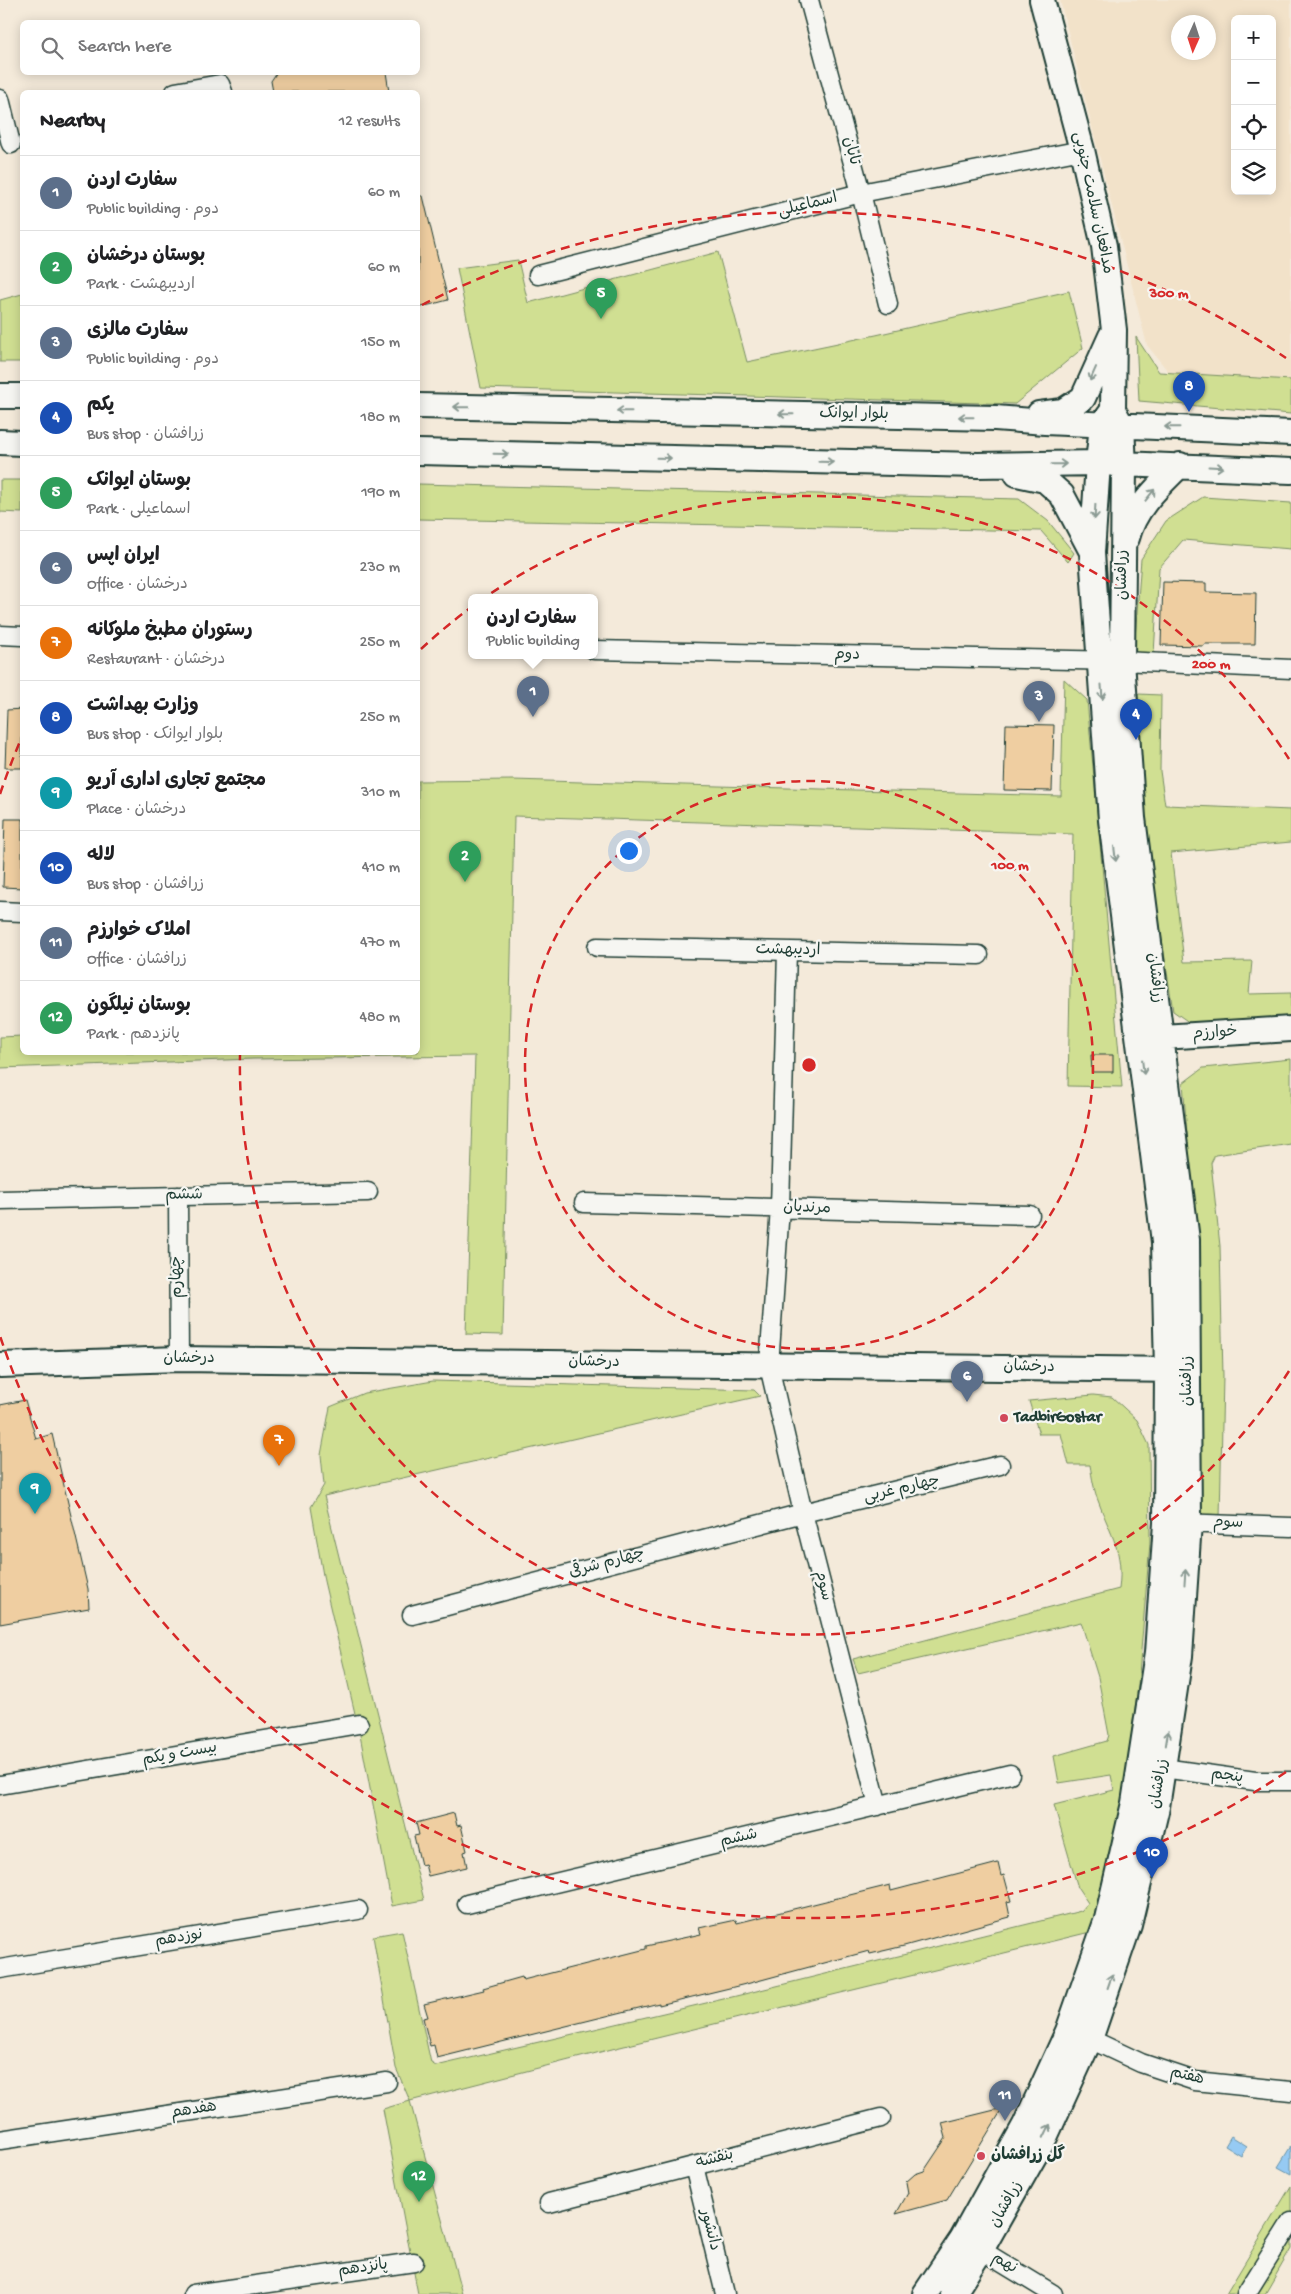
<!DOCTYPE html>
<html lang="en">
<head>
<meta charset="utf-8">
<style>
  body { margin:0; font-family:"Gochi Hand","Playpen Sans Arabic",sans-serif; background:#f6f6f6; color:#202124 }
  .controls { position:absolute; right:15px; top:15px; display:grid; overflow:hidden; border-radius:8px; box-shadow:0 2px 12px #0003 }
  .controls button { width:45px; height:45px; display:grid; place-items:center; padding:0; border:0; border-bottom:1px solid #e0e0e0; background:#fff; color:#202124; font:25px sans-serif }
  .compass { position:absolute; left:1171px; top:15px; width:45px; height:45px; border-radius:50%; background:#fff; box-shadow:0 2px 12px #0003; rotate:183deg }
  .you { position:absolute; left:628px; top:850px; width:18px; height:18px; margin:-12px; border:4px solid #fff; border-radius:50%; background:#1a73e8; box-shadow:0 0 0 8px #1a73e833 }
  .badge { display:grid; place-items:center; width:32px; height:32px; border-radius:50%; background:#111827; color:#fff; font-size:16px; font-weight:700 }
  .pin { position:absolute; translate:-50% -41px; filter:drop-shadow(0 1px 2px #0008) }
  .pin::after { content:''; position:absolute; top:26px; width:18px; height:15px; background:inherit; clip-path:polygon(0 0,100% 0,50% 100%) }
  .popup { position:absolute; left:468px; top:594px; width:130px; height:65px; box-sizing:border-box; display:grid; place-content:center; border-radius:8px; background:#fff; filter:drop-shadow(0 1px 4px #0005); font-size:16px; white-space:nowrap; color:#757577 }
  .popup b { font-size:19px; color:#202124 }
  .popup::after { content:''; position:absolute; left:50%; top:100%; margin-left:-10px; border:10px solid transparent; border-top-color:#fff }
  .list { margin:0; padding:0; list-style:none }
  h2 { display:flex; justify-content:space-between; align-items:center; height:65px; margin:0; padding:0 20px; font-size:21px }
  h2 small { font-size:16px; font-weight:400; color:#757577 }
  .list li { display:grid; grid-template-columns:32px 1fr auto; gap:15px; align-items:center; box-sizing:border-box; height:75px; padding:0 20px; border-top:1px solid #e0e0e0 }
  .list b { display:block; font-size:19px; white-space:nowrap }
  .list p { margin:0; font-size:16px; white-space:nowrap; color:#757577 }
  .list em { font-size:16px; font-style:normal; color:#757577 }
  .icon { flex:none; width:28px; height:28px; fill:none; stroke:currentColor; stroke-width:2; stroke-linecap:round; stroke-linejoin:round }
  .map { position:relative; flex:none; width:1291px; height:2294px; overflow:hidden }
  .search { position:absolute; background:#fff; box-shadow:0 2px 12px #0003; left:20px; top:20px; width:400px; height:55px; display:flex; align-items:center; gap:12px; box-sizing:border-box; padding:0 18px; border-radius:8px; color:#757577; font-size:19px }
  .panel { position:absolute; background:#fff; box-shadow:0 2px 12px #0003; left:20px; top:90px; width:400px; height:965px; border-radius:8px }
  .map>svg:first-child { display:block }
  .built { fill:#f2e2c9; fill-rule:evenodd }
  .green { fill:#d0df92; stroke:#788e63 }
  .water { fill:#96caf3; stroke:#6692a7 }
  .building { fill:#efcea1; stroke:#1f3d34 }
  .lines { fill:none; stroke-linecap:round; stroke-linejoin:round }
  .street-casing { stroke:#1f3d34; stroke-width:21 }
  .secondary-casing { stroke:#1f3d34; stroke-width:28 }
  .street { stroke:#f6f6f2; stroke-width:18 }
  .secondary { stroke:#f6f6f2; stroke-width:24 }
  .oneway { stroke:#8a9a93 }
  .ring { fill:none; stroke:#d62828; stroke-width:2.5; stroke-dasharray:9 6 }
  .poi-dot { fill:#d1495b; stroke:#f6f6f2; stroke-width:2 }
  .labels { text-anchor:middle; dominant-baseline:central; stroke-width:4.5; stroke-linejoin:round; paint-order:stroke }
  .street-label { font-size:16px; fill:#1f3d34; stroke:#f6f6f2 }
  .poi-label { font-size:16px; font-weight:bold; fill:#1f3d34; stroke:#f6f6f2; text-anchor:start }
  .centre { fill:#d62828; stroke:#f6f6f2; stroke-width:2.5 }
  .ring-label { font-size:15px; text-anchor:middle; font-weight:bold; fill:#d62828; stroke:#f6f6f2; stroke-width:4.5; stroke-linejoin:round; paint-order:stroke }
</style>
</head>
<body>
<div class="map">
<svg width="1291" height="2294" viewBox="0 0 1291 2294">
  <rect width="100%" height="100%" fill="#f4eada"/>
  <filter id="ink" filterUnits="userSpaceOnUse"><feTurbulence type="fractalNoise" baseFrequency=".02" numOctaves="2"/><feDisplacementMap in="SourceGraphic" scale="10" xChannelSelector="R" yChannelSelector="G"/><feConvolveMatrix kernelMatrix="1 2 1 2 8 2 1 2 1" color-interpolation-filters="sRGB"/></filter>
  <g filter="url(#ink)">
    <path class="built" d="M 1060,0 L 1291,0 L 1291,386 L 1171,375 L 1147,345 ZM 1235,19 L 1272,19 L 1272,191 L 1235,191 ZM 1178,22 L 1208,22 L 1208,52 L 1178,52 Z"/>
    <path class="green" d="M 718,252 L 747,362 L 876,335 L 1069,291 L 1083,348 L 1015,404 L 481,388 L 457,268 L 518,260 L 528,303 Z
      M 22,294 L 22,362 L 0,362 L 0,300 Z
      M 1136,337 L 1159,372 L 1291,380 L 1291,414 L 1139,401 Z
      M 0,480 L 22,480 L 22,513 L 0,512 Z
      M 418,484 L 1019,499 L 1048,521 L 1074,553 L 1068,562 L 1041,531 L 418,519 Z
      M 1203,497 L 1291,503 L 1291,549 L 1183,540 L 1159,568 L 1154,654 L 1134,652 L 1141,559 L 1166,521 Z
      M 1064,679 L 1087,700 L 1122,1087 L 1068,1086 L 1073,834 L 514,816 L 503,1335 L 466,1334 L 475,1056 L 253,1059 L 0,1068 L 0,1037 L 22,1036 L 22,1052 L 418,1052 L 418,781 L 513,780 L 1061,796 Z
      M 1138,694 L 1161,695 L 1160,771 L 1165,805 L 1291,810 L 1291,842 L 1171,853 L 1184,962 L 1252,961 L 1249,994 L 1291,993 L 1291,1026 L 1200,1030 L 1173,1011 L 1144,822 Z
      M 1291,1059 L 1291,1144 L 1215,1155 L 1211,1163 L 1220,1246 L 1223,1376 L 1220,1518 L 1200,1515 L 1196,1506 L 1200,1299 L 1183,1083 L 1203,1068 Z
      M 433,1381 L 754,1390 L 760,1396 L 324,1496 L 424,1900 L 392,1906 L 360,1735 L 324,1581 L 311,1507 L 324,1485 L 321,1455 L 330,1407 L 364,1393 Z
      M 1093,1395 L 1112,1397 L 1137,1420 L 1149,1445 L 1150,1543 L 1138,1686 L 1122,1805 L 1105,1896 L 1090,1932 L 612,2049 L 410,2101 L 462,2294 L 418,2294 L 383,2109 L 410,2101 L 396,2068 L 373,1936 L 402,1931 L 431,2063 L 436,2066 L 732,1997 L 1081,1911 L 1088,1903 L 1078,1888 L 1054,1805 L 1114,1790 L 1111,1775 L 1059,1783 L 1054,1756 L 1107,1741 L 1109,1735 L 1098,1677 L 1081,1622 L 858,1673 L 853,1659 L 1119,1589 C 1124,1551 1111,1536 1099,1503 C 1094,1491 1092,1477 1090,1465 L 1069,1465 L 1061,1434 L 1039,1434 L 1029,1401 Z
      M 1291,2186 L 1291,2249 L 1265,2294 L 1226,2294 Z"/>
    <path class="water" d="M 1231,2136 L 1247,2146 L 1241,2156 L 1225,2146 Z
      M 1291,2146 L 1291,2174 L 1278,2167 Z"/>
    <path class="building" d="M 277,72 L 386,72 L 389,92 L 273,92 L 271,81 Z
      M 418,196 L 423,196 L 448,300 L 418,308 Z
      M 1163,582 L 1206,583 L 1206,592 L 1256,593 L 1255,644 L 1204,644 L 1204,646 L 1161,645 Z
      M 22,709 L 22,768 L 5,768 L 7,710 Z
      M 1006,724 L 1054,725 L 1052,791 L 1004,790 Z
      M 5,819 L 22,819 L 22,888 L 3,887 Z
      M 1091,1055 L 1113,1055 L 1113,1072 L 1092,1072 Z
      M 25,1400 L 36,1439 L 52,1434 L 88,1589 L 89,1608 L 0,1624 L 0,1405 Z
      M 454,1813 L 457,1826 L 461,1825 L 467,1851 L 464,1852 L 467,1867 L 428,1876 L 425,1864 L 421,1865 L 414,1836 L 419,1835 L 416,1823 Z
      M 998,1863 L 1001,1876 L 1004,1875 L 1011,1901 L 1007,1902 L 1010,1917 L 904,1946 L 870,1954 L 869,1951 L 750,1983 L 659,2005 L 659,2003 L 437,2058 L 434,2045 L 430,2046 L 423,2018 L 428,2017 L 424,2004 L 484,1990 L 483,1988 L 522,1977 L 523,1980 L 646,1949 L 646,1946 L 701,1934 L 699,1928 L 736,1920 L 737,1923 L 890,1885 L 891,1891 Z
      M 1003,2108 L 947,2200 L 896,2214 L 908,2193 L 906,2182 L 915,2174 L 924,2171 L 946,2138 L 942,2123 Z"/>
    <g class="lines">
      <g class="street-casing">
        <path id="street" d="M 809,0 L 861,193 L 888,304
          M 175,92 L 220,84 L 223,92
          M 0,99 L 11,144
          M 538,275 L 861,193 L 1082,150
          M 0,635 L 22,636
          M 594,650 L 1122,661 L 1291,669
          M 0,911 L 22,912
          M 597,947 L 979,955
          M 787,951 L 780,1208 L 769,1366 L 803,1513 L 878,1806
          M 178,1196 L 179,1359
          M 0,1200 L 368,1192
          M 584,1203 L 1030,1215
          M 1179,1523 L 1291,1527
          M 412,1615 L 803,1513 L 1000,1465
          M 1163,1768 L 1255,1781 L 1291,1781
          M 0,1785 L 359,1724
          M 467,1904 L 1010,1774
          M 0,1969 L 358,1910
          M 1090,2039 L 1141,2063 L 1195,2081 L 1291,2091
          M 0,2140 L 387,2082
          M 694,2166 L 725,2294
          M 549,2203 L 881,2118
          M 981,2250 L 1053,2294
          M 193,2294 L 414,2262
          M 1246,2294 L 1291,2222"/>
      </g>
      <g class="secondary-casing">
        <path id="secondary" d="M 0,396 L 22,396
          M 418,406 L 995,418 L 1045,422 L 1291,433
          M 1039,414 L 1063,411 L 1083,398 L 1111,336
          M 0,442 L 22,443
          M 418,452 L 978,465 L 1098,463 L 1291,471
          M 1017,474 L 1045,480 L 1062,495 L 1091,550
          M 1127,538 C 1135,507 1158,487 1180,465
          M 1146,1038 L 1291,1029
          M 0,1365 L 179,1359 L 1183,1370
          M 925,2294 L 962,2239 L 1025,2125 L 1068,2031 L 1107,1919 L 1134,1803 L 1157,1653 L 1166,1523 L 1167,1370 L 1164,1242 L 1111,820 L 1092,553 L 1098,463 L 1102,425 L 1113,410
          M 953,2294 L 981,2250 L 1046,2135 L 1090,2039 L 1129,1925 L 1157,1807 L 1180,1656 L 1189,1523 L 1187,1240 L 1133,818 L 1122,661 L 1124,466 L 1122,426 L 1113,410 L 1114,330 L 1104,246 L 1082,150 L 1042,0"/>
      </g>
      <use href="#street" class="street"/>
      <use href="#secondary" class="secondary"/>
    </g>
    <defs><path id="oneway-shaft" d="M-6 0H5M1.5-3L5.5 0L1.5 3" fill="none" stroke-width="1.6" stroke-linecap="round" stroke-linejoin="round" transform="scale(1.25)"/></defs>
    <g class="oneway">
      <use href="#oneway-shaft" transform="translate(1093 374) rotate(114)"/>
      <use href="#oneway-shaft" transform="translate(461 407) rotate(-179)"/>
      <use href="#oneway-shaft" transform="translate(624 411) rotate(-179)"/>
      <use href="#oneway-shaft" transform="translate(786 414) rotate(-179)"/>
      <use href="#oneway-shaft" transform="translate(966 417) rotate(-179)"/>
      <use href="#oneway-shaft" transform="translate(1172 427) rotate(-179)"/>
      <use href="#oneway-shaft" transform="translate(501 454) rotate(1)"/>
      <use href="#oneway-shaft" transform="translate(664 458) rotate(1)"/>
      <use href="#oneway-shaft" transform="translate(826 462) rotate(1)"/>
      <use href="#oneway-shaft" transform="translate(1059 464) rotate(-1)"/>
      <use href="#oneway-shaft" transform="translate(1216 467) rotate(3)"/>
      <use href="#oneway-shaft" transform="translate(1150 495) rotate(-51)"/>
      <use href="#oneway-shaft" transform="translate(1095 512) rotate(93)"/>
      <use href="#oneway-shaft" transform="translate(1102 692) rotate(86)"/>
      <use href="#oneway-shaft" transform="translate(1115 854) rotate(83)"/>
      <use href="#oneway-shaft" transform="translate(1143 1067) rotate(83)"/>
      <use href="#oneway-shaft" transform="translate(1185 1577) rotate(-86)"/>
      <use href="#oneway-shaft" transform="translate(1167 1738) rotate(-81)"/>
      <use href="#oneway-shaft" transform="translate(1110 1981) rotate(-71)"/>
      <use href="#oneway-shaft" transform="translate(1047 2131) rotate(-64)"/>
    </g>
  </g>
  <g class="ring">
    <circle cx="809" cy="1065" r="284"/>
    <path d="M1289 1371A569 569 0 0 1 240 1055M421 649A569 569 0 0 1 1289 759"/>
    <path d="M1286 1772A853 853 0 0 1 0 1336M0 794A853 853 0 0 1 21 739M422 305A853 853 0 0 1 1286 358"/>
  </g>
  <g class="poi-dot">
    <circle cx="1004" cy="1418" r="5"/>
    <circle cx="981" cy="2156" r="5"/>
  </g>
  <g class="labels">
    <g class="street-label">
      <text transform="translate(850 151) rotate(75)">تابان</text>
      <text transform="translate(1092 203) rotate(78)">مدافعان سلامت جنوبی</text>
      <text transform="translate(808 206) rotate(-14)">اسماعیلی</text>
      <text transform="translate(854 415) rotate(1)">بلوار ایوانک</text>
      <text transform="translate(1123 575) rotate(-90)">زرافشان</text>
      <text transform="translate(847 656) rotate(1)">دوم</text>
      <text transform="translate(788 951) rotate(1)">اردیبهشت</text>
      <text transform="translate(1154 978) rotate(83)">زرافشان</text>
      <text transform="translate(1215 1034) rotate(-4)">خوارزم</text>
      <text transform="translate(184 1196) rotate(-1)">ششم</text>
      <text transform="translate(807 1209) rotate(2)">مرنديان</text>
      <text transform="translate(178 1277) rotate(-91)">چهارم</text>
      <text x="189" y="1359">درخشان</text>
      <text transform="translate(594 1363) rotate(1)">درخشان</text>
      <text transform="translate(1029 1368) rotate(1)">درخشان</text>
      <text transform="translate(1188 1381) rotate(-90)">زرافشان</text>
      <text transform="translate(902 1490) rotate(-13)">چهارم غربی</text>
      <text transform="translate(1228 1524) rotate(2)">سوم</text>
      <text transform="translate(607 1564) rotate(-15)">چهارم شرقی</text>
      <text transform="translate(822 1586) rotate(76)">سوم</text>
      <text transform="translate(180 1755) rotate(-10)">بیست و یکم</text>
      <text transform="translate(1227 1777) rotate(8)">پنجم</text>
      <text transform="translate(1160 1784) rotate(-81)">زرافشان</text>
      <text transform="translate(739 1839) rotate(-13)">ششم</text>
      <text transform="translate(179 1939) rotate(-9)">نوزدهم</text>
      <text transform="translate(1187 2077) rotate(14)">هفتم</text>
      <text transform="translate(194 2111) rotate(-9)">هفدهم</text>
      <text transform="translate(715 2160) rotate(-14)">بنفشه</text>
      <text transform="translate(1007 2205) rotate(-61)">زرافشان</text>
      <text transform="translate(709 2230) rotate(76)">دانشور</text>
      <text transform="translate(1004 2264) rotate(31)">نهم</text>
      <text transform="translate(363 2269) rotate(-8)">پانزدهم</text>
    </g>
    <g class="poi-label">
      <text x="1014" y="1418">TadbirGostar</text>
      <text x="991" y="2156">گل زرافشان</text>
    </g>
  </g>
  <circle cx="809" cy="1065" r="8" class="centre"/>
  <g class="ring-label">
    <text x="1169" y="297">300 m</text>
    <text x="1211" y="668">200 m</text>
    <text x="1010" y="869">100 m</text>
  </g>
</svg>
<div class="controls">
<button>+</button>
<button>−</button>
<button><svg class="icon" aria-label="locate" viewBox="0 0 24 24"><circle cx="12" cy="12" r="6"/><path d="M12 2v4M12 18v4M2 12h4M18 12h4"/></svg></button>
<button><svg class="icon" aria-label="layers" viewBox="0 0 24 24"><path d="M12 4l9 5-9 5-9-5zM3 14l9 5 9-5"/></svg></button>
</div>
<svg class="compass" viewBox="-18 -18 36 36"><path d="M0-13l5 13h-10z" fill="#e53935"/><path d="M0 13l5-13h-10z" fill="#757577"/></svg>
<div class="you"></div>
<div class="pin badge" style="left:533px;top:717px;background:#5c6f8a">1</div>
<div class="popup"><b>سفارت اردن</b>Public building</div>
<div class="pin badge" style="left:465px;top:882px;background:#2e9e5b">2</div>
<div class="pin badge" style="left:1039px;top:722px;background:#5c6f8a">3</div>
<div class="pin badge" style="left:1136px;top:740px;background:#1a4fb4">4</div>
<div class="pin badge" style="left:601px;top:319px;background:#2e9e5b">5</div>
<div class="pin badge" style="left:967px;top:1402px;background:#5c6f8a">6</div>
<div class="pin badge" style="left:279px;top:1466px;background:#e8710a">7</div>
<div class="pin badge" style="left:1189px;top:412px;background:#1a4fb4">8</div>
<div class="pin badge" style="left:35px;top:1514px;background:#0f9aa8">9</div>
<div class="pin badge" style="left:1152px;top:1878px;background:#1a4fb4">10</div>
<div class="pin badge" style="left:1005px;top:2121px;background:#5c6f8a">11</div>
<div class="pin badge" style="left:419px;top:2202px;background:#2e9e5b">12</div>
<div class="search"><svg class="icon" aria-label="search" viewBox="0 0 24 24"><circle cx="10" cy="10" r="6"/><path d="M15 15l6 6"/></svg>Search here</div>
<section class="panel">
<h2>Nearby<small>12 results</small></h2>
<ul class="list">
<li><span class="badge" style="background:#5c6f8a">1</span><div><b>سفارت اردن</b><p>Public building · دوم</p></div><em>60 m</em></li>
<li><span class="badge" style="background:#2e9e5b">2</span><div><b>بوستان درخشان</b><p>Park · اردیبهشت</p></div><em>60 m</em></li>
<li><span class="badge" style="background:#5c6f8a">3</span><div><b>سفارت مالزی</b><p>Public building · دوم</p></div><em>150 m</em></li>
<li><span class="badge" style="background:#1a4fb4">4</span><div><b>یکم</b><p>Bus stop · زرافشان</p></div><em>180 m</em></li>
<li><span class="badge" style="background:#2e9e5b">5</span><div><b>بوستان ایوانک</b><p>Park · اسماعیلی</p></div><em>190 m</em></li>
<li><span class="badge" style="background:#5c6f8a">6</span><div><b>ایران اپس</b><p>Office · درخشان</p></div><em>230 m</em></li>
<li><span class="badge" style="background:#e8710a">7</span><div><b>رستوران مطبخ ملوکانه</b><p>Restaurant · درخشان</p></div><em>250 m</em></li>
<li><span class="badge" style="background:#1a4fb4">8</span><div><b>وزارت بهداشت</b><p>Bus stop · بلوار ایوانک</p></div><em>250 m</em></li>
<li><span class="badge" style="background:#0f9aa8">9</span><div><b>مجتمع تجاری اداری آريو</b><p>Place · درخشان</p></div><em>310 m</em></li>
<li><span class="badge" style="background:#1a4fb4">10</span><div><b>لاله</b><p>Bus stop · زرافشان</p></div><em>410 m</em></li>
<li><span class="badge" style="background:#5c6f8a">11</span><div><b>املاک خوارزم</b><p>Office · زرافشان</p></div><em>470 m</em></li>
<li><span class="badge" style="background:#2e9e5b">12</span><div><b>بوستان نیلگون</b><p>Park · پانزدهم</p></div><em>480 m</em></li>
</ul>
</section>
</div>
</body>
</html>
